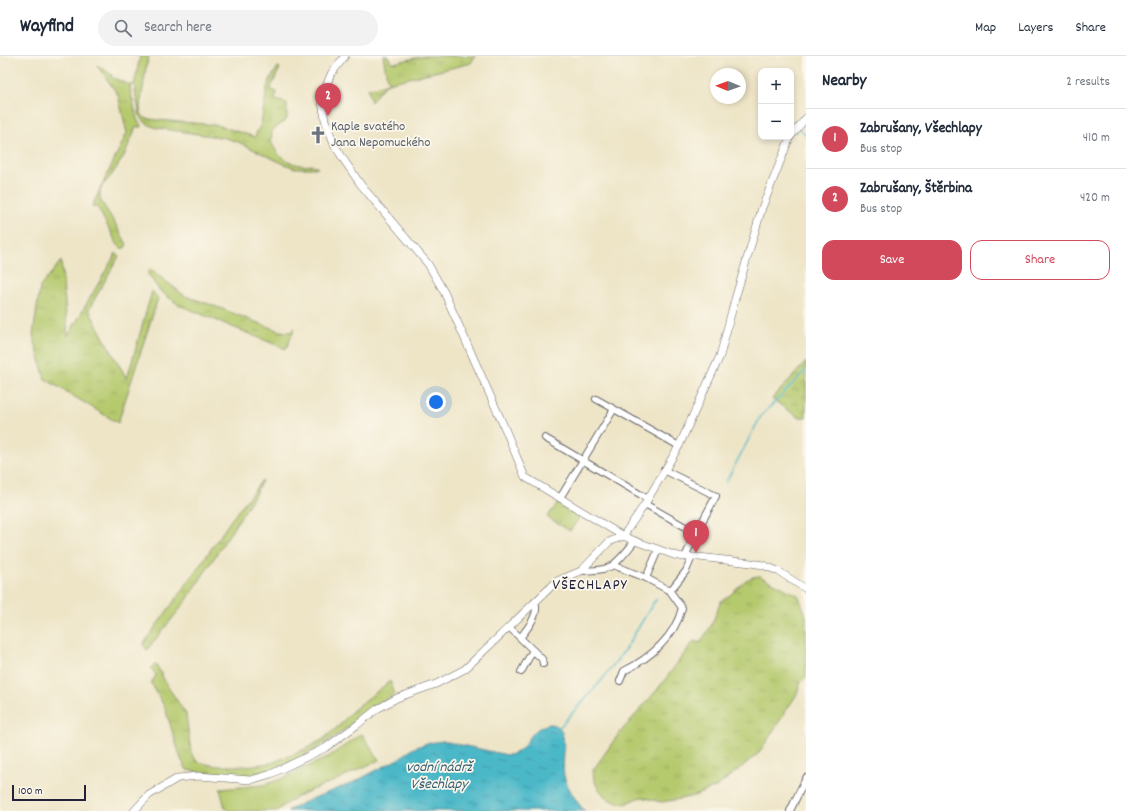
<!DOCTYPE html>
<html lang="en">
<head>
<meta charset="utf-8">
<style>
  body { margin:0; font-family:Dekko,sans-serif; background:#f2f2f3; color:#1f2937 }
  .controls { position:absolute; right:12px; top:12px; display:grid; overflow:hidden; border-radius:8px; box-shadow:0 2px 6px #0003 }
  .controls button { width:36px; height:36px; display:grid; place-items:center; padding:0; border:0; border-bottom:1px solid #e0e1e3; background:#fff; color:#1f2937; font:20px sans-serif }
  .compass { position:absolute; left:710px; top:12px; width:36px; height:36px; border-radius:50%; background:#fff; box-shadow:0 2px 6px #0003; rotate:271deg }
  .scale { position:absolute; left:12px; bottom:10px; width:74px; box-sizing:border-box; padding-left:4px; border:2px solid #22223b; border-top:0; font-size:11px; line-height:14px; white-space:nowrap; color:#22223b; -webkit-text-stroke:3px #fbf7ec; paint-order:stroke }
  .you { position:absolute; left:436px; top:346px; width:14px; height:14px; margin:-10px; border:3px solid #fff; border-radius:50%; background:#1a73e8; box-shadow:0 0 0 6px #1a73e833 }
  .badge { display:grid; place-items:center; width:26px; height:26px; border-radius:50%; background:#d1495b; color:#fff; font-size:13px; font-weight:700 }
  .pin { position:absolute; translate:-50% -33px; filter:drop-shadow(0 1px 2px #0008) }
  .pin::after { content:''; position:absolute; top:21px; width:14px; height:12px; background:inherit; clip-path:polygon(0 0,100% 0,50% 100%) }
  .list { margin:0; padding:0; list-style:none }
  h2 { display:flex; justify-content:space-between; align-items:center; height:52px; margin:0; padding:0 16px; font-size:17px }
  h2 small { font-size:13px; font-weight:400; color:#747a83 }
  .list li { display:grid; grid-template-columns:26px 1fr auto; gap:12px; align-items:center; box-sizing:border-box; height:60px; padding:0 16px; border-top:1px solid #e0e1e3 }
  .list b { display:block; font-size:15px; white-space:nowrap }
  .list p { margin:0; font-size:13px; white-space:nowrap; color:#747a83 }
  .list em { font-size:13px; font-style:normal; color:#747a83 }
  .actions { display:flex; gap:8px; padding:12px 16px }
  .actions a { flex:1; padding:9px 0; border:1px solid #d1495b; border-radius:12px; text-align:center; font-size:14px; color:#d1495b }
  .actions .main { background:#d1495b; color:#fff }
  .icon { flex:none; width:22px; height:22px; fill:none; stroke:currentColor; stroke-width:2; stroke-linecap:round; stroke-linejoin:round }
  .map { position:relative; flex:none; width:806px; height:755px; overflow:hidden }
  header { display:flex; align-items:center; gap:24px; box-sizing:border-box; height:56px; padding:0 20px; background:#fff; border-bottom:1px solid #e0e1e3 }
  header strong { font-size:19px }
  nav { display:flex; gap:22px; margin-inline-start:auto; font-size:14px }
  .search { width:280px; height:36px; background:#f2f2f3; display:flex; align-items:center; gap:10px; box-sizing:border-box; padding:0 14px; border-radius:22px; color:#747a83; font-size:15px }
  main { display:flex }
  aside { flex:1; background:#fff }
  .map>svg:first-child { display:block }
  .grass { fill:url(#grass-tufts); stroke:#6c7654 }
  .wetland { fill:url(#wetland-marsh); stroke:#6c7654 }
  .garden { fill:#b5c96d; stroke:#6c7654 }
  .water { fill:url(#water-ripples); stroke:#376d82 }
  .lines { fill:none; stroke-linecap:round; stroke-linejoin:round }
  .stream { stroke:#4cb8c8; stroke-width:1.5 }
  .minor-casing { stroke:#69666c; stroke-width:8 }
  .tertiary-casing { stroke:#69666c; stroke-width:8 }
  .minor { stroke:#fff; stroke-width:6 }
  .tertiary { stroke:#fff; stroke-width:7 }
  .labels { text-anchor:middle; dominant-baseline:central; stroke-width:3.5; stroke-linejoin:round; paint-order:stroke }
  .worship-label { font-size:14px; fill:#5b616d; stroke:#fbf7ec; text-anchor:start }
  .water-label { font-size:15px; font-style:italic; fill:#335e73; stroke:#fbf7ec }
  .quarter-label { font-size:16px; letter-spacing:1px; fill:#22223b; stroke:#fbf7ec }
</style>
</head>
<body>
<header>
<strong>Wayfind</strong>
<div class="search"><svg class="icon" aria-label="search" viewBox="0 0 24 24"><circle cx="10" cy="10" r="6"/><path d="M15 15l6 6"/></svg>Search here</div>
<nav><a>Map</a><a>Layers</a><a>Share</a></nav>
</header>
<main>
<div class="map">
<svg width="806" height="755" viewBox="0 0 806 755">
  <defs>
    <pattern id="grass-tufts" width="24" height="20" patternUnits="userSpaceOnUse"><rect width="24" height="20" fill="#b5c96d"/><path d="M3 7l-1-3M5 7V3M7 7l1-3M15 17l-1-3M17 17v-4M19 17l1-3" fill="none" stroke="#9bac5f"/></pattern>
    <pattern id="wetland-marsh" width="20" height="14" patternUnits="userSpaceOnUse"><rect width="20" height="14" fill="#b5c96d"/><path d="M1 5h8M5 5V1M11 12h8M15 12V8" fill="none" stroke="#9bac5f"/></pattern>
    <pattern id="water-ripples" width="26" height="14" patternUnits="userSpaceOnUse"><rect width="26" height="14" fill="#4cb8c8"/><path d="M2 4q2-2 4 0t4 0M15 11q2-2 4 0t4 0" fill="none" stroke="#3f95a4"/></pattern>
  </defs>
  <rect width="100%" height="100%" fill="#fbf7ec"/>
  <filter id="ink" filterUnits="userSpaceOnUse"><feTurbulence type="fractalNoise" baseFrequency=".025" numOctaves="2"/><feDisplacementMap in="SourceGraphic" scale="8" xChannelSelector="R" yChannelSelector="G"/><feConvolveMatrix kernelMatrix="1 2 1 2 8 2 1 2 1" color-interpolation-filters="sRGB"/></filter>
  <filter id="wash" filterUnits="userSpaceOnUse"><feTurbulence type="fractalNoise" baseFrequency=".012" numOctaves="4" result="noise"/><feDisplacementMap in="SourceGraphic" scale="16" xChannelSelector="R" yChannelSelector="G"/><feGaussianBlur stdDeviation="0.9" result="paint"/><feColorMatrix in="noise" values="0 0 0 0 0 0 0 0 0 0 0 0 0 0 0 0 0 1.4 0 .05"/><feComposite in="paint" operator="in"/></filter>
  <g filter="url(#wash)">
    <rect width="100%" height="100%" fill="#eee5c7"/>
    <path class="grass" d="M 140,0 L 149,0 L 146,12 L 140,51 L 141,57 L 144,62 L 158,64 L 217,69 L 255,81 L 257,75 L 261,68 L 267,32 L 269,25 L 278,11 L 280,12 L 270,34 L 277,36 L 275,44 L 287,47 L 287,63 L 272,75 C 272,78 271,82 271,85 C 272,88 275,93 277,96 C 286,107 299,111 313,109 L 318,112 L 295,112 L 282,107 L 238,86 L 225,82 L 157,72 C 150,70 145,67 140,61 L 134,29 Z
      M 383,0 L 388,0 L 390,4 L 393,7 L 424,0 L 475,0 L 471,7 L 468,8 L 388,27 L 380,34 L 371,46 L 368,33 L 388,27 Z
      M 97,9 L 112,19 L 111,21 L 130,29 L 131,28 L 130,33 L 137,63 L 142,71 L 136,71 L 124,100 L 111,120 L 102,130 L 100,136 L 100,143 L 104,150 L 110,159 L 127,188 L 125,192 L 121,192 L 117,188 L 98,152 L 92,150 L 127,77 L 118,39 Z
      M 116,197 L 119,200 L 89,253 L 95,266 L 127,323 L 152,235 L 158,242 L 118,367 L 45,323 L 33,279 L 40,231 L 61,205 L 68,280 Z
      M 150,213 L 185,240 L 212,249 L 279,275 L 292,276 L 295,272 L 286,293 L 179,249 L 160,235 L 148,218 Z
      M 262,424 L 256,437 L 187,544 L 147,594 L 143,588 L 191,522 L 231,464 Z
      M 560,446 L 579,458 L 579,462 L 570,475 L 547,461 L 558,447 Z
      M 759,520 L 774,527 L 798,539 L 800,543 L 806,560 L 806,621 L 800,627 L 797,638 L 759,697 L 724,725 L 716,731 L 694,740 L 675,744 L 661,746 L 642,741 L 638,742 L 626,748 L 615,746 L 606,742 L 598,732 L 594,724 L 593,714 L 618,679 L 657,634 L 694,585 L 700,587 L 711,570 L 721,545 L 729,540 L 746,524 L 753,521 Z
      M 156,608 L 168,631 L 186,658 L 191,697 L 197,705 L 206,708 L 218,710 L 245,710 L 271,707 L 297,697 L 322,684 L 340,669 L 352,655 L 390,625 L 395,638 C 371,653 349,671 325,687 C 309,698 289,708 270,714 C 263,717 255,720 247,721 C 229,721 205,717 187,714 L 181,703 L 165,652 L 151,627 L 156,619 L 151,612 Z"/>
    <path class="wetland" d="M 806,306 L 806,361 L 798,361 L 772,343 Z"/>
    <path class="garden" d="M 362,678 L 379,704 C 364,711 349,718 334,725 C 314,733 293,740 277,755 L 228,755 L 225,752 L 220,733 L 263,729 L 281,723 L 328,701 Z"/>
    <path class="water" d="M 551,668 C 571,669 561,706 564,720 C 568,732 576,746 585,755 L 287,755 L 309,744 L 352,727 L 398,703 L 414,692 L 427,687 L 443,685 L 507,699 C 529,698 526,671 551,668 Z"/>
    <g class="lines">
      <path class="stream" d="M 800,73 L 806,79
        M 726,426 L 761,360 L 806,314
        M 558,673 L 602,624 L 624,595 L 654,546 L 657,543"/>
    </g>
  </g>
  <g filter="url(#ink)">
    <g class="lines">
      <g class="minor-casing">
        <path id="minor" d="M 596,343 L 614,353
          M 545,382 L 648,443
          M 664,414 L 716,440 L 696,477 L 685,501
          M 560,442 L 614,353 L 679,390
          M 645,448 L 696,477
          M 613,509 L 646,522 L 658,494
          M 581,515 C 590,514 599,515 607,512 C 617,509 628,493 635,485
          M 646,522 L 670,535 L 686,515 L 692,501
          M 509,571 L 542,603 L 543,608
          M 520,582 C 527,573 540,558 535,546
          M 521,616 L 533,594
          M 620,625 L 624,615 C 650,602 675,581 682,552 L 670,535
          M 790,755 L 806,722"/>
      </g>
      <g class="tertiary-casing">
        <path id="tertiary" d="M 345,0 L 331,18 L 323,38 L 322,46 L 325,64 L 335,90 L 346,107 L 361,129 L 428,208 L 444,236 L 506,375 L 525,421 L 623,480 L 635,485 L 674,499 L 683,501 L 699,501 L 751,507 L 763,509 L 778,515 L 806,533
          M 791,80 L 806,62
          M 134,755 L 149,739 L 178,722 L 198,720 L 251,724 L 271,718 L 325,692 L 357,669 L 377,653 L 397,642 L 436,628 L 465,613 L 557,525 L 581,515 L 609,486 L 623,480 L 645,448 L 679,390 L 720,300 L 735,243 L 762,152 L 790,81"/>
      </g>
      <use href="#minor" class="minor"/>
      <use href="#tertiary" class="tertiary"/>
    </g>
  </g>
  <defs>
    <g id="church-bare" transform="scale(1.38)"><path d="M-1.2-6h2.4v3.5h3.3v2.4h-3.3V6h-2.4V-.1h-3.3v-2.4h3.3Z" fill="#6b7280" stroke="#fbf7ec" stroke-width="2.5" paint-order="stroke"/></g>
  </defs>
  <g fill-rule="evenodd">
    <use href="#church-bare" x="318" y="79"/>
  </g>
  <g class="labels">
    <g class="worship-label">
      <text x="331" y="71">Kaple svatého<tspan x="331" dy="16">Jana Nepomuckého</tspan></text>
    </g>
    <g class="water-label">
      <text x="439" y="712">vodní nádrž<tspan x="439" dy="17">Všechlapy</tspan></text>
    </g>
    <g class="quarter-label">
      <text x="590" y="529">VŠECHLAPY</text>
    </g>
  </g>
</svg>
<div class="controls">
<button>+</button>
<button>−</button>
</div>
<svg class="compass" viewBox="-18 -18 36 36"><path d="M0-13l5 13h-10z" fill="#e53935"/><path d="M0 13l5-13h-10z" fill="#747a83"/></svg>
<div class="scale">100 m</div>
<div class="you"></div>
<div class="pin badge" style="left:696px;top:497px">1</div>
<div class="pin badge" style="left:328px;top:60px">2</div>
</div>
<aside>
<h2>Nearby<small>2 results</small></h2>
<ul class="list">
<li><span class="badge">1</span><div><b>Zabrušany, Všechlapy</b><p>Bus stop</p></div><em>410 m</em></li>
<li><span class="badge">2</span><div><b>Zabrušany, Štěrbina</b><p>Bus stop</p></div><em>420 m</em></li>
</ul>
<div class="actions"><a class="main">Save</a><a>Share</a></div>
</aside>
</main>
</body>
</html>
